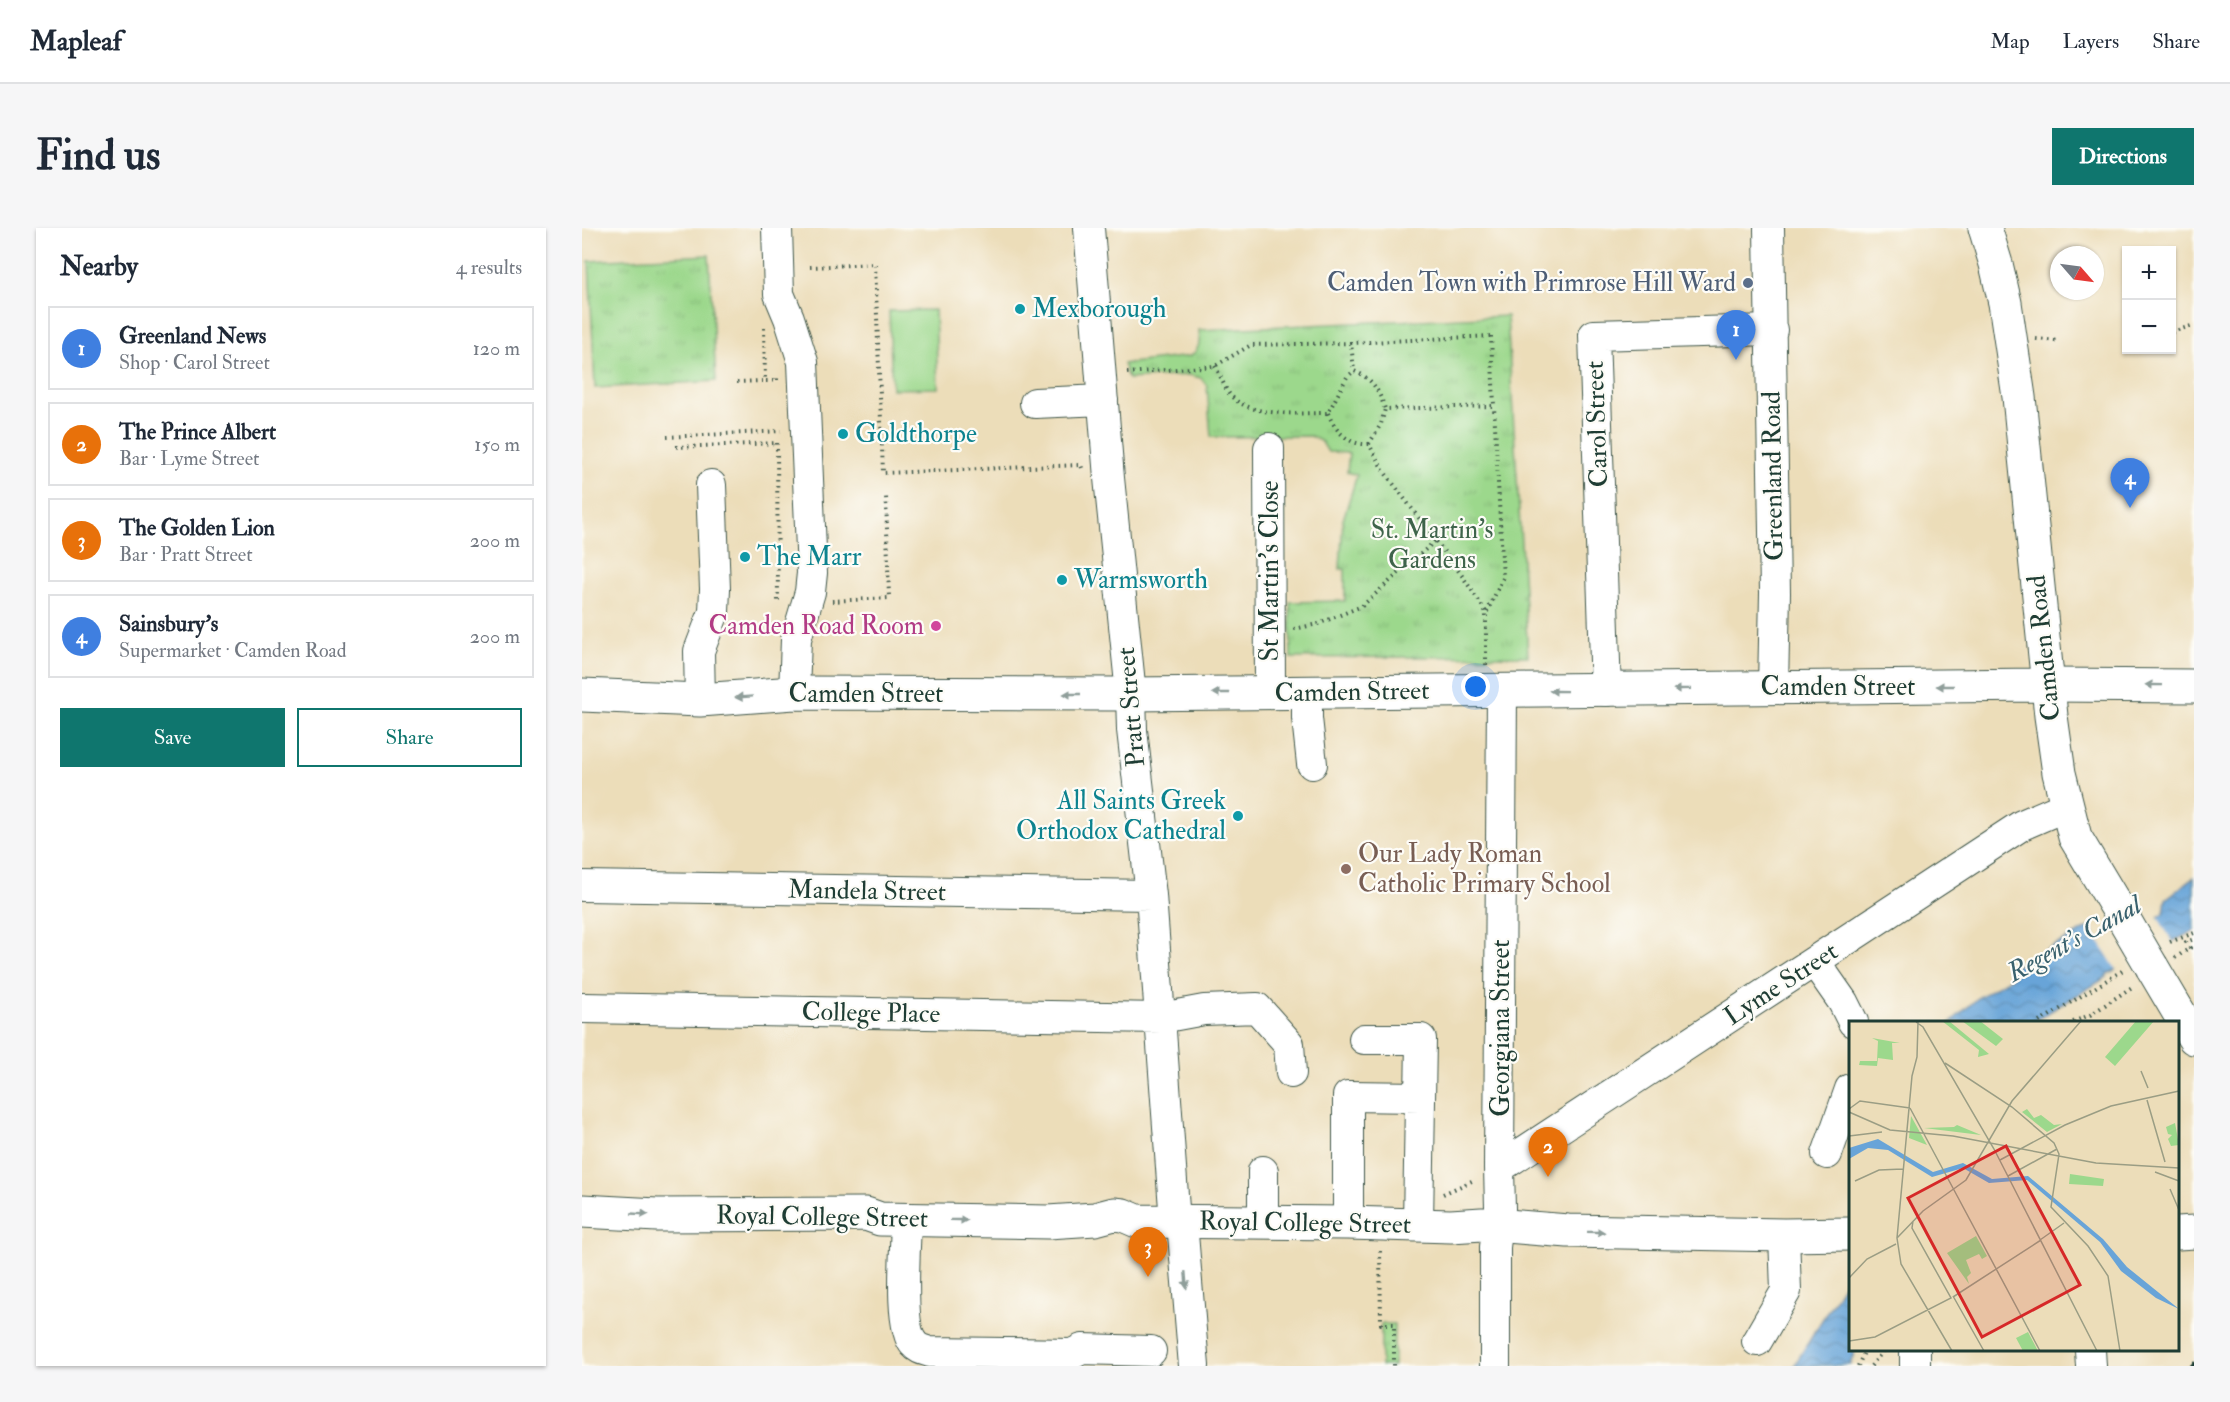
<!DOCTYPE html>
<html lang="en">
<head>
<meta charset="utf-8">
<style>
  body { margin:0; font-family:"IM FELL Double Pica",serif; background:#f6f6f7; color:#1f2937 }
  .controls { position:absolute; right:18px; top:18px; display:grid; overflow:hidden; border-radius:0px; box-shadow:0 2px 4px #0004 }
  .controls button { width:54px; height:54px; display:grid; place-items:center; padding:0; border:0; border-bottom:2px solid #e0e1e3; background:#fff; color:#1f2937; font:30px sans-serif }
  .compass { position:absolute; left:1468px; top:18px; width:54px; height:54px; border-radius:50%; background:#fff; box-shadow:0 2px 4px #0004; rotate:118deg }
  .you { position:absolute; left:894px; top:459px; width:21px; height:21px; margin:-15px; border:4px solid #fff; border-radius:50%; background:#1a73e8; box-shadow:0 0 0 9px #1a73e833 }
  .badge { display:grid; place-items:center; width:39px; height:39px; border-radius:50%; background:#0f766e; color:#fff; font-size:20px; font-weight:700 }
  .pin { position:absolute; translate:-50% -50px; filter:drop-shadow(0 2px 3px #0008) }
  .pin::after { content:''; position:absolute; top:32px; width:21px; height:18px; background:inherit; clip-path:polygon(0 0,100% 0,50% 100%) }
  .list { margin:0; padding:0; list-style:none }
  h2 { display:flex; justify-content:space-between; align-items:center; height:78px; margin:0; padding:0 24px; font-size:26px }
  h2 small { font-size:20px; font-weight:400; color:#747a83 }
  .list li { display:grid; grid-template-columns:39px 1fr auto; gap:18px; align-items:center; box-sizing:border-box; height:84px; margin:0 12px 12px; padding:0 12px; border:2px solid #e0e1e3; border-radius:0px }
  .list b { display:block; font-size:22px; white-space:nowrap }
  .list p { margin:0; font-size:20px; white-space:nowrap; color:#747a83 }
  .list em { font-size:20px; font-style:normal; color:#747a83 }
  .actions { display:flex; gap:12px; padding:18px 24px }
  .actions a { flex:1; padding:14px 0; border:2px solid #0f766e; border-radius:0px; text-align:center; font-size:21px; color:#0f766e }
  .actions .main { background:#0f766e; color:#fff }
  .map { position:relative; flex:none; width:1612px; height:1138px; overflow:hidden; border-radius:0px }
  header { display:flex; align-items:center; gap:36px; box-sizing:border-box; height:84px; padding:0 30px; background:#fff; border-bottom:2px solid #e0e1e3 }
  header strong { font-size:28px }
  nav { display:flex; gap:33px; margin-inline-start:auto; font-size:21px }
  .intro { display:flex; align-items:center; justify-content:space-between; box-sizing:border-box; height:144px; padding:0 36px }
  h1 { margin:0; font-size:42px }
  .button { padding:15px 27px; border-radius:0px; background:#0f766e; color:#fff; font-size:21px; font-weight:700 }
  main { display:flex; gap:36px; padding:0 36px }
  aside { flex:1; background:#fff; border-radius:0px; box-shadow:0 2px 4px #0004 }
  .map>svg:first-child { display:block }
  .grass { fill:#9cd88c; stroke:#5e8a60; stroke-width:1.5 }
  .park { fill:url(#park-tufts); stroke:#5e8a60; stroke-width:1.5 }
  .water { fill:url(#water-waves); stroke:#447086; stroke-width:1.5 }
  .pier { fill:#ecddb9 }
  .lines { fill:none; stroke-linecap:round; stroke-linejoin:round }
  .minor-casing { stroke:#3e5548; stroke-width:32 }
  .major-casing { stroke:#3e5548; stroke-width:35 }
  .highway-casing { stroke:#3e5548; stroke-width:35 }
  .path { stroke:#3e5548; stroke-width:4; stroke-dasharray:1.5 4.5; stroke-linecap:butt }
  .minor { stroke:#fff; stroke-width:30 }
  .major { stroke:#fff; stroke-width:33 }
  .highway { stroke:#fff; stroke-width:33 }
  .rail { stroke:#1f3d34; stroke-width:4.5 }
  .highway-bridge-casing { stroke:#3e5548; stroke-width:35; stroke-linecap:butt }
  .highway-bridge { stroke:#fff; stroke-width:33 }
  .oneway { fill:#8f9e9a }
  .service-dot { fill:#5c6f8a; stroke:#fdfcf7; stroke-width:2 }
  .culture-dot { fill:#0f9aa8; stroke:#fdfcf7; stroke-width:2 }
  .hotel-dot { fill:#d1479c; stroke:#fdfcf7; stroke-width:2 }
  .education-dot { fill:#8d6e63; stroke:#fdfcf7; stroke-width:2 }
  .labels { text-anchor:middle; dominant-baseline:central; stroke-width:4.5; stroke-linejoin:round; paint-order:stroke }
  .service-label { font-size:26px; fill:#4e5e75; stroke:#fdfcf7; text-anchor:end }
  .culture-label { font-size:26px; fill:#0d838f; stroke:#fdfcf7; text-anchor:start }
  .street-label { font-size:26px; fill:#1f3d34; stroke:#fdfcf7 }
  .park-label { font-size:26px; fill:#3e644a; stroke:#fdfcf7 }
  .hotel-label { font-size:26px; fill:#b23c85; stroke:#fdfcf7; text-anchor:end }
  .education-label { font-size:26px; fill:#785e54; stroke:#fdfcf7; text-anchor:start }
  .water-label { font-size:27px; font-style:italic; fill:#39616d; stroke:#fdfcf7 }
  .inset-road { fill:none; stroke:#9a9d84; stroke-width:1.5 }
  .view { fill:#d62828; fill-opacity:0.15; stroke:#d62828; stroke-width:3 }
  .inset-edge { fill:none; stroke:#1f3d34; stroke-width:3 }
</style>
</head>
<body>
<header>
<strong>Mapleaf</strong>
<nav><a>Map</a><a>Layers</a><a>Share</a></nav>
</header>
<div class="intro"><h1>Find us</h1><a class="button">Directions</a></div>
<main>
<aside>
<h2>Nearby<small>4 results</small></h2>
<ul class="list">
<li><span class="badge" style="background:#3f7fe0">1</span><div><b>Greenland News</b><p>Shop · Carol Street</p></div><em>120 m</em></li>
<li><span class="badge" style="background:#e8710a">2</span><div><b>The Prince Albert</b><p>Bar · Lyme Street</p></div><em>150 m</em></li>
<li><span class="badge" style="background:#e8710a">3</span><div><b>The Golden Lion</b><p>Bar · Pratt Street</p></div><em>200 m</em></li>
<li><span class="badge" style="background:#3f7fe0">4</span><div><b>Sainsbury's</b><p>Supermarket · Camden Road</p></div><em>200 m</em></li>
</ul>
<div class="actions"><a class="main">Save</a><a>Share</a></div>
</aside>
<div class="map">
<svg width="1612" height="1138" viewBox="0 0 1612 1138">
  <defs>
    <pattern id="park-tufts" width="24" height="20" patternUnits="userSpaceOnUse" patternTransform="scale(1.5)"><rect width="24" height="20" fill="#9cd88c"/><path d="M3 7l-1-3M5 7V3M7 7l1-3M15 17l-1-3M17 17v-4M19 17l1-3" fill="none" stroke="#86ba79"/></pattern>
    <pattern id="water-waves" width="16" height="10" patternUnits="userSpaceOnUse" patternTransform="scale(1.5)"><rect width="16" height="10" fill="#68a4d8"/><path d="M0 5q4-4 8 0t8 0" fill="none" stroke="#5587b0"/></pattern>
  </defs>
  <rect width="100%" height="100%" fill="#fdfcf7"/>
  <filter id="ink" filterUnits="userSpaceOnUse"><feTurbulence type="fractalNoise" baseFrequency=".0167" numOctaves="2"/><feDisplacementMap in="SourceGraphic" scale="12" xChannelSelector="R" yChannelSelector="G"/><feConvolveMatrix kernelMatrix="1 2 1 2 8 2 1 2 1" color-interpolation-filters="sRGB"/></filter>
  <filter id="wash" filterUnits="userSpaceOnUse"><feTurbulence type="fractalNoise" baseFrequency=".008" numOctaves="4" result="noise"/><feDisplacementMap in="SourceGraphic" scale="24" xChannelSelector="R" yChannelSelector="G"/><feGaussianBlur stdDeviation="1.35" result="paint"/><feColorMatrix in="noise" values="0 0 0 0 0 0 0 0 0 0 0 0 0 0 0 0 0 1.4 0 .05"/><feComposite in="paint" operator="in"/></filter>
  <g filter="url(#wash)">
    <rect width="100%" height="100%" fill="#ecddb9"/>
    <path class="grass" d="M 353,82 L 356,160 L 310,161 L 307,83 Z"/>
    <path class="park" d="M 127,27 L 134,153 L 13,160 L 7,33 Z
      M 925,88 L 946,428 L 709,430 L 708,374 L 763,373 L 763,341 L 758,341 L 761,292 L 775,247 L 765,244 L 767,225 L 746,224 L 740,214 L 729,208 L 629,209 L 625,158 L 619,150 L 607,147 L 546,151 L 541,136 L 608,128 C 618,122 618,113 617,102 Z
      M 799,1096 L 812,1096 L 812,1138 L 799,1138 Z"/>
    <path class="water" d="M 1612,649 L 1612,703 L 1534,741 L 1524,747 L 1525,749 L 1451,794 L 1369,794 L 1397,769 L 1432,748 L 1428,741 L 1508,699 L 1576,689 L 1582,685 L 1584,671 Z
      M 1268,1046 L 1268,1122 L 1273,1122 L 1268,1137 L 1212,1138 Z"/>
    <path class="pier" d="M 1574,686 L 1591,715 L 1535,743 L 1508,699 L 1515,695 Z"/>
  </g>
  <g filter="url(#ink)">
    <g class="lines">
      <g class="minor-casing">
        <path id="minor" d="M 195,0 L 197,66 L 207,90 L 221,134 L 230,345 L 228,364 L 214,411 L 212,465
          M 507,0 L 527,250 L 549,466 L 550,502 L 569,667 L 593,994
          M 1187,0 L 1193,365 L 1191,459
          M 453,175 L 521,172
          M 687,220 L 688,465
          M 1024,463 L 1012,107 L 1190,102
          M 725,464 L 725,490 L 730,536
          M 118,472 L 117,423 L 132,384 L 133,361 L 129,257
          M 0,658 L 569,667
          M 1233,734 L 1261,774 L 1271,794
          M 0,780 L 579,790 L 622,782 L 675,780 L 707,816 L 709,845
          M 782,811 L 839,811 L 836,996
          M 1245,926 L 1268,861
          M 917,940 L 1440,597 L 1484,578
          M 681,943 L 681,994
          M 324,991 C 324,1016 316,1099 332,1116 C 336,1121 342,1122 348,1124 L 490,1126 L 500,1121 L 569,1123
          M 600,994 L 612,1138
          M 766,995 L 766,868 L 838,869
          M 1175,1113 L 1204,1063 L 1202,1007
          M 1508,1122 L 1509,1138
          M 913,1138 L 913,1019 L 918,980 L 917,940 L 920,462
          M 1333,1138 L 1333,1122"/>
      </g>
      <g class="major-casing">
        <path id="major" d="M 1466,457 L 1612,458
          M 0,983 L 75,987 L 284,986 L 298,991 L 466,994 L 513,991 L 532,986 L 541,987 L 555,993 L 766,995 L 869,998 L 900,996 L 986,1003 L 1202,1007 L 1268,1006
          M 1596,1005 L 1612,1004"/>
      </g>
      <g class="highway-casing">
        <path id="highway" d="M 1403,0 L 1414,36 L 1423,75 L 1437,169 L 1469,488 L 1477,545 L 1493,609 L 1536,681
          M 0,467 L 118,472 L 212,465 L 549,466 L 1466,457
          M 1570,739 L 1612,810"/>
      </g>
      <path class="path" d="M 228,39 L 293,36 L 301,245 L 499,237 L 500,240
        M 182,100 L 183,153 L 195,153 L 195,150
        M 1590,104 L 1612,97
        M 909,108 L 912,178 L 803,181 C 797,162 790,150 772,143 L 769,115 Z
        M 1454,111 L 1477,113
        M 633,138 C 638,146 642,159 648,167 C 669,190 717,185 746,185 L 765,149 L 772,143
        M 545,145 L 633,138 L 669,117 L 769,115
        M 155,154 L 183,153
        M 746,185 C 753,203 767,218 787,216 L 801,242 L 881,349 L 904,384 L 904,437
        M 85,209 L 199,203
        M 195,215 L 196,376
        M 787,216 L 799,196 L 803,181
        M 94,219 L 195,215
        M 250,373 L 307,370 L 304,267
        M 905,384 L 921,350 L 912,178
        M 712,401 L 736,396 L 780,378 L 853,313
        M 1588,714 L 1612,705
        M 1593,730 L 1608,720 L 1604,714 L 1612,711
        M 1457,794 L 1543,741
        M 1491,794 L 1508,787 L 1550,759
        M 861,966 L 892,952
        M 798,1023 L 799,1096 L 812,1096 L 812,1138
        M 1276,1138 L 1283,1122
        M 1289,1138 L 1302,1122"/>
      <use href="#minor" class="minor"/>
      <use href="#major" class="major"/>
      <use href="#highway" class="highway"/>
      <path class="rail" d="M 1610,1138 L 1612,1136"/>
      <g class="highway-bridge-casing">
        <path id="highway-bridge" d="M 1536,681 L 1570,739"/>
      </g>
      <use href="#highway-bridge" class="highway-bridge"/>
    </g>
    <defs><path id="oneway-solid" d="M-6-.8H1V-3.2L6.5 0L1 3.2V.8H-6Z" transform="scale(1.5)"/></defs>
    <g class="oneway">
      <use href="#oneway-solid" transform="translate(1572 457) rotate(-179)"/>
      <use href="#oneway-solid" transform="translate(1363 458) rotate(180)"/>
      <use href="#oneway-solid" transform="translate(1100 461) rotate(179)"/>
      <use href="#oneway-solid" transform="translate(976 463) rotate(-179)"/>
      <use href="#oneway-solid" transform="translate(639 465) rotate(-180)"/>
      <use href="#oneway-solid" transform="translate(490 466) rotate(-180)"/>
      <use href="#oneway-solid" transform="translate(162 469) rotate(176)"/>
      <use href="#oneway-solid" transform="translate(58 986) rotate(3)"/>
      <use href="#oneway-solid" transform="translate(377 992) rotate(1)"/>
      <use href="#oneway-solid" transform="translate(1014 1004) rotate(1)"/>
      <use href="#oneway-solid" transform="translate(604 1052) rotate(85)"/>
    </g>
  </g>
  <circle class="service-dot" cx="1166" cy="55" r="6"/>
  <g class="culture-dot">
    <circle cx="438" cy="81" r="6"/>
    <circle cx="261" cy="206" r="6"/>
    <circle cx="163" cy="329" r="6"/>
    <circle cx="480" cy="352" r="6"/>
    <circle cx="656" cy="588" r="6"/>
  </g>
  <circle class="hotel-dot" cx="354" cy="398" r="6"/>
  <circle class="education-dot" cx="764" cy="641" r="6"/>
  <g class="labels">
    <g class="service-label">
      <text x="1154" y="55">Camden Town with Primrose Hill Ward</text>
    </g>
    <g class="culture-label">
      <text x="450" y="81">Mexborough</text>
      <text x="273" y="206">Goldthorpe</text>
      <text x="175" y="329">The Marr</text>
      <text x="492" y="352">Warmsworth</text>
      <text x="644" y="573" text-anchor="end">All Saints Greek<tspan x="644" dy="30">Orthodox Cathedral</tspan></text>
    </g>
    <g class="street-label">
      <text transform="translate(1015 196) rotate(-92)">Carol Street</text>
      <text transform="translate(1191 248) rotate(-91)">Greenland Road</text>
      <text transform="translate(688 343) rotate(-90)">St Martin's Close</text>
      <text transform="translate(1462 420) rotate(-96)">Camden Road</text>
      <text x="1256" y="459">Camden Street</text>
      <text transform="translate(770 464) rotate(-1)">Camden Street</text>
      <text x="284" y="466">Camden Street</text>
      <text transform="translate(549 479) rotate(-95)">Pratt Street</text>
      <text transform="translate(285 663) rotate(1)">Mandela Street</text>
      <text transform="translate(1199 756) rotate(-33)">Lyme Street</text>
      <text transform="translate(289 785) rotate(1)">College Place</text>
      <text transform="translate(919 800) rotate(-90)">Georgiana Street</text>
      <text transform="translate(240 989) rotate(1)">Royal College Street</text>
      <text transform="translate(723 995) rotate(1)">Royal College Street</text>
    </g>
    <g class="park-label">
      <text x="850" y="302">St. Martin's<tspan x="850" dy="30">Gardens</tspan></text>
    </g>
    <g class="hotel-label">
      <text x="342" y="398">Camden Road Room</text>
    </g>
    <g class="education-label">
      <text x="776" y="626">Our Lady Roman<tspan x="776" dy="30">Catholic Primary School</tspan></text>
    </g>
    <g class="water-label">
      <text transform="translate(1492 711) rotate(-29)">Regent's Canal</text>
    </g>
  </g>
  <g transform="translate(1267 793)">
    <rect width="330" height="330" fill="#ecddb9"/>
    <path d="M 23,17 L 51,22 L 43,22 L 44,39 L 29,37 L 28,45 L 10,44 L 11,40 L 28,40 L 29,20 ZM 178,88 L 185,97 L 192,94 L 205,104 L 213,103 L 198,111 L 173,91 ZM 326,102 L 330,124 L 322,125 L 319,118 L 323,114 L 319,113 L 317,106 ZM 108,104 L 132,114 L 75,107 L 105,106 Z" fill="#9cd88c"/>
    <path d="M 113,0 L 131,0 L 154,18 L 147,25 ZM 287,0 L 305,0 L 266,45 L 256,36 ZM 62,95 L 78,124 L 60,117 ZM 221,153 L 255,158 L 254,165 L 220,163 ZM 127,215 L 138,235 L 133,238 L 130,233 L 117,239 L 122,252 L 118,256 L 120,263 L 98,232 ZM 179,311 L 189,330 L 174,330 L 167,317 Z" fill="#9cd88c"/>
    <path d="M 93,0 L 100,0 L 140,33 L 129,36 L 130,29 Z" fill="#9cd88c"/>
    <path d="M 29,118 L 84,151 L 114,142 L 143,158 L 179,155 L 254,218 L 278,246 L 330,288 L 307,277 L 272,250 L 251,221 L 178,159 L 140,162 L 114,147 L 83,156 L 39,129 L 19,127 L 0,138 L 0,127 Z" fill="#68a4d8"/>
    <path class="inset-road" d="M 67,1 L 74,6 L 145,128 L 248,330M 96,42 L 163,86 L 205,122 L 210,133 L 202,186 L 239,225 L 259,255 L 271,330M 292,50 L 299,67M 298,79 L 316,141M 61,87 L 105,169M 0,88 L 11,80 L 61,87M 0,91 L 41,109 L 104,115 L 247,142 L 330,147M 0,115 L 33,111M 151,139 L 216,104 L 262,85 L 330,70M 306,151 L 330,160M 159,155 L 208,128M 6,160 L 30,149 L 54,148M 321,168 L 330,189M 105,169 L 191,330M 48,217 L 63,55 L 68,36 L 69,1M 191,219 L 215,202M 0,257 L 18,238 L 47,223M 104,275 L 135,330M 104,276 L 192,219M 0,320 L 26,316 L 102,277 L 63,207 L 64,200M 103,330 L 52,243 L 48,217 L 74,190 L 117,159 L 163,80 L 232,0"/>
    <path class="view" d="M 157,125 L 231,264 L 133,316 L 59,177 Z"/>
    <rect width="330" height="330" class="inset-edge"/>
  </g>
</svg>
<div class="controls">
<button>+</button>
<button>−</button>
</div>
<svg class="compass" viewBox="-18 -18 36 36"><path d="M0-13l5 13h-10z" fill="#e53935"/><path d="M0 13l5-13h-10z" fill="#747a83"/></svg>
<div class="you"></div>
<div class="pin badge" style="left:1154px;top:132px;background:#3f7fe0">1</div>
<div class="pin badge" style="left:966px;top:949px;background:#e8710a">2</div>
<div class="pin badge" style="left:566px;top:1049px;background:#e8710a">3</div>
<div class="pin badge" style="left:1548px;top:280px;background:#3f7fe0">4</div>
</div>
</main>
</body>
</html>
